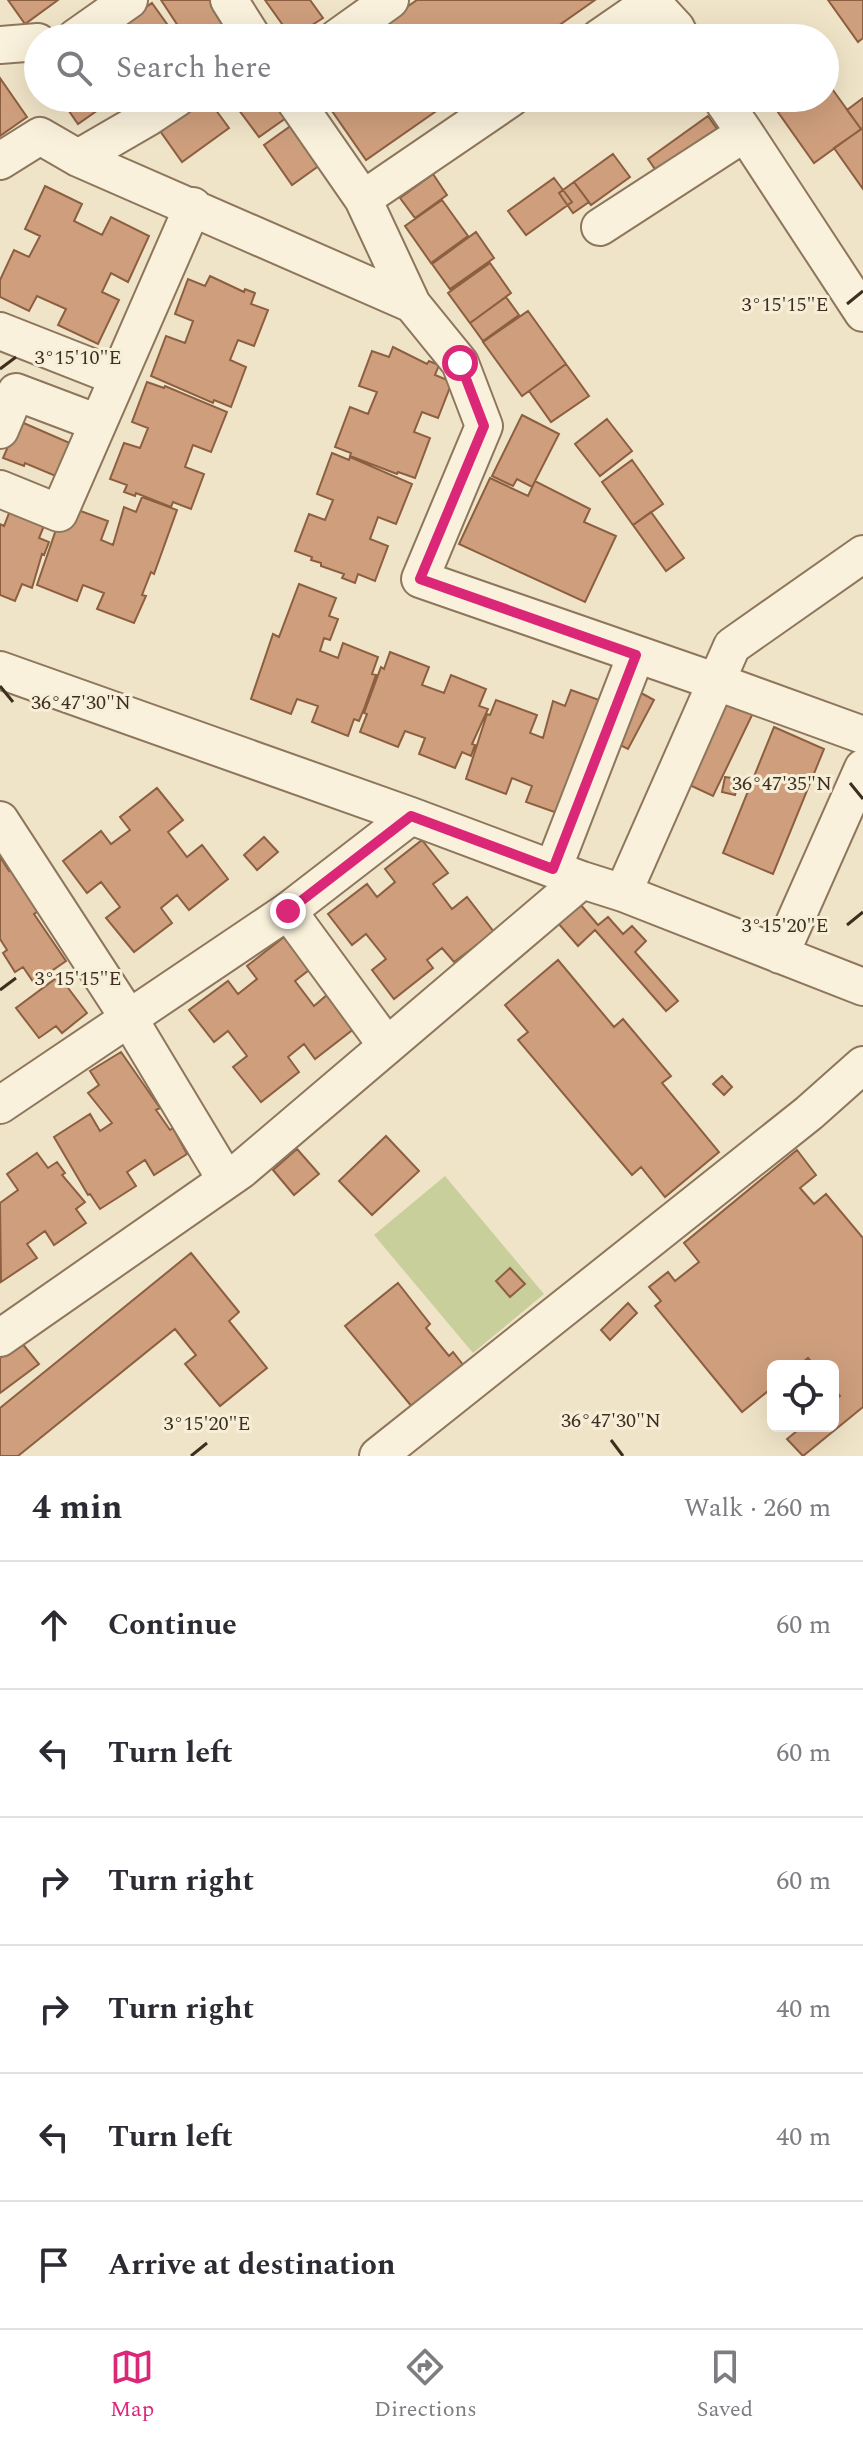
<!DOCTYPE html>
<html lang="en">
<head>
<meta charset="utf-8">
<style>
  body { margin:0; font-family:Spectral,serif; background:#f2f2f3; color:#2b2b33 }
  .controls { position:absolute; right:24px; bottom:24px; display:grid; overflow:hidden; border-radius:12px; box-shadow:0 8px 32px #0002 }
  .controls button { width:72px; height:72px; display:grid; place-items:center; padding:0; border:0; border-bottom:2px solid #e1e1e2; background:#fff; color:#2b2b33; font:40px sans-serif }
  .stop { position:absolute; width:24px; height:24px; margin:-18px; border:6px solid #db2777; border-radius:50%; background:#fff }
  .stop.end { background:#db2777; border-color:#fff; box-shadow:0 2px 8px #0008 }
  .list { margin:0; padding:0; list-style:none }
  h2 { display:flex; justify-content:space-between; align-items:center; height:104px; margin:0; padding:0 32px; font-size:34px }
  h2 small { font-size:26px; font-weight:400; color:#7c7c81 }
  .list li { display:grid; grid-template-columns:52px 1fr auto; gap:24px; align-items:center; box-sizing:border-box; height:128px; padding:0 32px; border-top:2px solid #e1e1e2 }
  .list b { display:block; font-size:30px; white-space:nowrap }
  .list em { font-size:26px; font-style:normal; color:#7c7c81 }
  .icon { flex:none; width:44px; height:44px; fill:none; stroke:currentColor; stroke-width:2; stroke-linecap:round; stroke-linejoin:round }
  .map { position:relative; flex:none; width:863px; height:1456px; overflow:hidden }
  .search { position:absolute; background:#fff; box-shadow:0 8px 32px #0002; left:24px; right:24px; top:24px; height:88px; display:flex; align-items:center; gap:20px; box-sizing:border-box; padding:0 28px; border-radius:44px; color:#7c7c81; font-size:30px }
  .sheet { height:872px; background:#fff }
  nav { display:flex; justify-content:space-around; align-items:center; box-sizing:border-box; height:112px; border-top:2px solid #e1e1e2; background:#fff; font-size:22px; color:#7c7c81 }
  nav a { display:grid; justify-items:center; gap:4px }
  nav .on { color:#db2777 }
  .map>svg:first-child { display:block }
  .green { fill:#c9cf9b }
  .building { fill:#cf9f7d; stroke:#8d5f41; stroke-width:2 }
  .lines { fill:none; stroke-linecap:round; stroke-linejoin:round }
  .minor-casing { stroke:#8d765c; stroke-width:40 }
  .minor { stroke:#faf1dc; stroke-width:36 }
  .route { stroke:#db2777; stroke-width:10 }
  .ticks { fill:none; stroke:#3d2e20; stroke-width:3 }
  .ticks-label { font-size:20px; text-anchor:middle; fill:#3d2e20; stroke:#f7eed8; stroke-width:6; stroke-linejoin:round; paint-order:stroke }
</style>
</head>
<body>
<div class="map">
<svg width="863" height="1456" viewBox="0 0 863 1456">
  <rect width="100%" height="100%" fill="#f0e4c8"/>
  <path class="green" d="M 445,1176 L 544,1294 L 473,1353 L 374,1235 Z"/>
  <path class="building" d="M 8,0 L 58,0 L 25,24 Z
    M 161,0 L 218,0 L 233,38 L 186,38 Z
    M 265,0 L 310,0 L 323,18 L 292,38 Z
    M 417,0 L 595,0 L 541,38 L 362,38 Z
    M 828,0 L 863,0 L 863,38 L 858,42 Z
    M 152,3 L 177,38 L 113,38 L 109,33 Z
    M 0,78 L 27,117 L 0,136 Z
    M 825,79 L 861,129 L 814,163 L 768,98 L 825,98 Z
    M 60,98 L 115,98 L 78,124 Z
    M 186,98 L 207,98 L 229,128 L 182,162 L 153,121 Z
    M 230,98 L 283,98 L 293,113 L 259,137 Z
    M 323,98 L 455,98 L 366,160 Z
    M 863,98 L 863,128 L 861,129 L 847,110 Z
    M 708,116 L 717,129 L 657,172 L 648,159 Z
    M 299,120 L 327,160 L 292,185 L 264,145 Z
    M 863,128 L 863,189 L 834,148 Z
    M 613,154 L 630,177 L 591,205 L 574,182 Z
    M 433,174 L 447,195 L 415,218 L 400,198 Z
    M 554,178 L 572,202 L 526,235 L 508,211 Z
    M 574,182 L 589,202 L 573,213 L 559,193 Z
    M 45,186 L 82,204 L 74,221 L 102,235 L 111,217 L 149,236 L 128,282 L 111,273 L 102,292 L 119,300 L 98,344 L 58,325 L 66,309 L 37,296 L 29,311 L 0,297 L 0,280 L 14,250 L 29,257 L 40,236 L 25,229 Z
    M 442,200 L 468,236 L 431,263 L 405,226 Z
    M 476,232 L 494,258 L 450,289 L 432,264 Z
    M 490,263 L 511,293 L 470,323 L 448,293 Z
    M 210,276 L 244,292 L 245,289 L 255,293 L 251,304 L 268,310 L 254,346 L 238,340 L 230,360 L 246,367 L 231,407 L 214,400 L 213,403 L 151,376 L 166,336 L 185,343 L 193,321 L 175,314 L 188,279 L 205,286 Z
    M 506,297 L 519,315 L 483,341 L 470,323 Z
    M 528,311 L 566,364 L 522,396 L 483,342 Z
    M 393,347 L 427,364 L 429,361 L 439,365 L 435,375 L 452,382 L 438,418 L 422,412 L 414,432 L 430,438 L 415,478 L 398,472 L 397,474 L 350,456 L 351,453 L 335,447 L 350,407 L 368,414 L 377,392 L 359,386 L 372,351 L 389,357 Z
    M 566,364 L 589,396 L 551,422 L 529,391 Z
    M 147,382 L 164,388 L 165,386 L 227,412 L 211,452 L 193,445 L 185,467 L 204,474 L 191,509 L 173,502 L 171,507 L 136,493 L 135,496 L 124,492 L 127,485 L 110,479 L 124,443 L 140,448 L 148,428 L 132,422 Z
    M 522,415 L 559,434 L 532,487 L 517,479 L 513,486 L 492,476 Z
    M 607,419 L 632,451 L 600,476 L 575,444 Z
    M 19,421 L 72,444 L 58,477 L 25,463 L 24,466 L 3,458 Z
    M 332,453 L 349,460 L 350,457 L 412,484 L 396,524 L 378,517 L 370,539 L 388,546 L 375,581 L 358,574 L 355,583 L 342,578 L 344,574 L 321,566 L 321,563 L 311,560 L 312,557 L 295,551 L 309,514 L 325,520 L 333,500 L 317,494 Z
    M 632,460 L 663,504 L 633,525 L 602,482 Z
    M 490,478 L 528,496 L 535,481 L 590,509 L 584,522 L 616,536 L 585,602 L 459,544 Z
    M 142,497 L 177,510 L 154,574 L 151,572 L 142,595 L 146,596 L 134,623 L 97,609 L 104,593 L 83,585 L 77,601 L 37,585 L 59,521 L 67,506 L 108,521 L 101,540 L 113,545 L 124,507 L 136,512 Z
    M 11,508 L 46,521 L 39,538 L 49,542 L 44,555 L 42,554 L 32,588 L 22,584 L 15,601 L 0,595 L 0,524 L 4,526 Z
    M 651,512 L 684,558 L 666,571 L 633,525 Z
    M 299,584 L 336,598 L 329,616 L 338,619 L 330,640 L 324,638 L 320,651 L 338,658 L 343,643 L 378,657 L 372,674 L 376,675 L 364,709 L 359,721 L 354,719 L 348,736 L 312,722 L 318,706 L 297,699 L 291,714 L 251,699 L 273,634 L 279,637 Z
    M 390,652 L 429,667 L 422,685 L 444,693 L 451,675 L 486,689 L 479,706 L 488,709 L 472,744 L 475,745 L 471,756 L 462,752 L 455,768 L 419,754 L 425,738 L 405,731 L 398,747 L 360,732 L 367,714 L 364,713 L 381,667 L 384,669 Z
    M 632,688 L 654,700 L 628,749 L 606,738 Z
    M 571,690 L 602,701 L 560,814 L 526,802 L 532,786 L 512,778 L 506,794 L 466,779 L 487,714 L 490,715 L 496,700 L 537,715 L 530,733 L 543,738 L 553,701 L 565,706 Z
    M 722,696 L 754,711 L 713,796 L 681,781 Z
    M 774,727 L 824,749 L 773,874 L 723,853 Z
    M 725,777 L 739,779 L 735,795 L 722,792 Z
    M 157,788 L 183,820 L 168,832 L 187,857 L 202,845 L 228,879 L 189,910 L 177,895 L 161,908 L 172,923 L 134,952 L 106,918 L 120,907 L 101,882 L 87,893 L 63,861 L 101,831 L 111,844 L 130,830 L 120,817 Z
    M 264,837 L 278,852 L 257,870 L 244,855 Z
    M 422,840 L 448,873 L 433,884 L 452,909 L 467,897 L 494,932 L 454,962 L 442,948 L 427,960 L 433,968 L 394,999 L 372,970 L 386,959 L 366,934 L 352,945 L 328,914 L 367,884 L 377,897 L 395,882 L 385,869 Z
    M 0,857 L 9,871 L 11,869 L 40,910 L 34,914 L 66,961 L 34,983 L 23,967 L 15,972 L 3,953 L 7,950 L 0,939 Z
    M 580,904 L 598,925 L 608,917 L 623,934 L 632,926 L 646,941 L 635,952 L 678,1001 L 666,1011 L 595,930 L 578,946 L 558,923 Z
    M 284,937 L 309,970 L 295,981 L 314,1006 L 328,994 L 355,1028 L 315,1059 L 304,1044 L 288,1057 L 299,1072 L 261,1102 L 233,1067 L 247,1056 L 228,1031 L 214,1042 L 189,1010 L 228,981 L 238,994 L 257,979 L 247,966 Z
    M 558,960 L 614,1027 L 623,1019 L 671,1076 L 662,1083 L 719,1152 L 665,1197 L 641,1167 L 632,1175 L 518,1040 L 528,1032 L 505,1005 Z
    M 59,976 L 87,1013 L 62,1033 L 56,1026 L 39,1038 L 16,1008 Z
    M 121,1052 L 160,1108 L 156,1110 L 170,1130 L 173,1128 L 187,1154 L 154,1175 L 145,1160 L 127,1172 L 136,1186 L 100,1209 L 90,1194 L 88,1195 L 54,1137 L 90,1114 L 100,1131 L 112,1123 L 88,1093 L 99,1085 L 90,1071 Z
    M 722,1076 L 732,1087 L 724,1095 L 713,1084 Z
    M 386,1136 L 419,1171 L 372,1215 L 339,1181 Z
    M 297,1149 L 319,1174 L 294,1195 L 273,1170 Z
    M 797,1150 L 816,1175 L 800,1188 L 814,1204 L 826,1194 L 863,1238 L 863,1407 L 803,1456 L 787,1439 L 803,1426 L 833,1426 L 833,1402 L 840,1396 L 833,1388 L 833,1366 L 815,1366 L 808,1358 L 798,1366 L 773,1366 L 773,1387 L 742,1412 L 655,1306 L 661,1301 L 649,1287 L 668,1272 L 675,1281 L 699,1262 L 684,1243 Z
    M 37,1153 L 48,1168 L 57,1162 L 65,1173 L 62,1175 L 85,1202 L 76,1209 L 86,1223 L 54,1245 L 45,1231 L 27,1244 L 37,1258 L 1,1282 L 0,1203 L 18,1190 L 7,1174 Z
    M 191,1253 L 239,1312 L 229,1321 L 267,1368 L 220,1406 L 185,1364 L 196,1355 L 175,1329 L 18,1456 L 0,1456 L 0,1408 Z
    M 510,1268 L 525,1284 L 510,1297 L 496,1281 Z
    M 398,1283 L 430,1324 L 426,1328 L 449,1356 L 453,1352 L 464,1366 L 413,1408 L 345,1326 Z
    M 628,1303 L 637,1313 L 610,1340 L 601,1330 Z
    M 21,1342 L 39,1364 L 0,1393 L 0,1358 Z"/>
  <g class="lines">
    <g class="minor-casing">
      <path id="minor" d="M 229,0 L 253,38
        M 652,2 L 676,28 L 681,38
        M 75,38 L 129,0
        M 337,38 L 390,0
        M 599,38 L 654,0
        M 0,45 L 38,42
        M 293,98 L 363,199 L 511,98
        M 721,98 L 745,133
        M 78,158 L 147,118 L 177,98
        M 0,161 L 40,136 L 78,158 L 412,304 L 460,363 L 484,426 L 420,579 L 717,682 L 863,735
        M 363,199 L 412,304
        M 600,227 L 745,133 L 863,313
        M 0,331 L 117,377
        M 0,430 L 16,392 L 98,423
        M 0,489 L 59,513 L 193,206
        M 0,670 L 411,816 L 582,880 L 623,893 L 863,987
        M 0,820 L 128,1017 L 226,1180
        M 553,869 L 636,655
        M 623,893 L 732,646 L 863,554
        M 288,911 L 387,1046
        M 780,955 L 863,768
        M 0,1105 L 288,911 L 411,816
        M 0,1338 L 241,1170 L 582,880
        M 378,1456 L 809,1113 L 863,1065"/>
    </g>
    <use href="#minor" class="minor"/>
  </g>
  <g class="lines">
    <path class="route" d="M 288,911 L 411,816 L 553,869 L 636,655 L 420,579 L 484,426 L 460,363"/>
  </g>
  <path class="ticks" d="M 847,304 L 863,291M 0,369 L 16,357M 0,686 L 13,702M 850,783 L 863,799M 847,925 L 863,912M 0,990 L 16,978M 611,1440 L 623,1456M 191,1456 L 207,1443"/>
  <g class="ticks-label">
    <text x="785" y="311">3°15'15"E</text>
    <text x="78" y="364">3°15'10"E</text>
    <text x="81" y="709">36°47'30"N</text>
    <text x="782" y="790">36°47'35"N</text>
    <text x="785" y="932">3°15'20"E</text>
    <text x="78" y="985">3°15'15"E</text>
    <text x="611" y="1427">36°47'30"N</text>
    <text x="207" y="1430">3°15'20"E</text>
  </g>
</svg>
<div class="controls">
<button><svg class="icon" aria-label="locate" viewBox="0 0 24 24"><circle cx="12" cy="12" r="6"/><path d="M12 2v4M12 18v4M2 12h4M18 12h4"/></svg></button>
</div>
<div class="stop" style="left:460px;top:363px"></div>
<div class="stop end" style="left:288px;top:911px"></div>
<div class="search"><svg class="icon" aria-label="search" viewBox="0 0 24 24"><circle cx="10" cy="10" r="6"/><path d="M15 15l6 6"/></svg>Search here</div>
</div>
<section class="sheet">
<h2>4 min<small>Walk · 260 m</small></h2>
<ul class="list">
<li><svg class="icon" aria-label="ahead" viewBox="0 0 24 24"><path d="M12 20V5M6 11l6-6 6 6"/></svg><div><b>Continue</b></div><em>60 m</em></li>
<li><svg class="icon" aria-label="left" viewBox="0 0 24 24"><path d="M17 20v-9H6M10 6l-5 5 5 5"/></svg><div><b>Turn left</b></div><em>60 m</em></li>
<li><svg class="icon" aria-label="right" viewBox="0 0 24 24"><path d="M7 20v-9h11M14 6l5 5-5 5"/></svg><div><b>Turn right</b></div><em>60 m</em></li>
<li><svg class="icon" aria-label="right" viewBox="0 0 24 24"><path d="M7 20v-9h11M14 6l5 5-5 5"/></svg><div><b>Turn right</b></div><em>40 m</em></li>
<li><svg class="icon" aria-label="left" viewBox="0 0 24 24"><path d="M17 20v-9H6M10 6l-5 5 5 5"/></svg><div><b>Turn left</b></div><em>40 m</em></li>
<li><svg class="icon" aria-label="arrive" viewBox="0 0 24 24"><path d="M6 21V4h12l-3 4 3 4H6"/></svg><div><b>Arrive at destination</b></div></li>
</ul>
</section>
<nav>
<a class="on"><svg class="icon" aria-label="map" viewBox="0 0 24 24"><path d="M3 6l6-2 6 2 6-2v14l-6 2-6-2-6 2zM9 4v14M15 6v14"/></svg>Map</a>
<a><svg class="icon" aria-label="directions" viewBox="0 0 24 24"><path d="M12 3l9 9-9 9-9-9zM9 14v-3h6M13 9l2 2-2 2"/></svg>Directions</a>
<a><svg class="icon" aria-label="saved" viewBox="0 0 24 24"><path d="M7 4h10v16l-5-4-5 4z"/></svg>Saved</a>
</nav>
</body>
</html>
